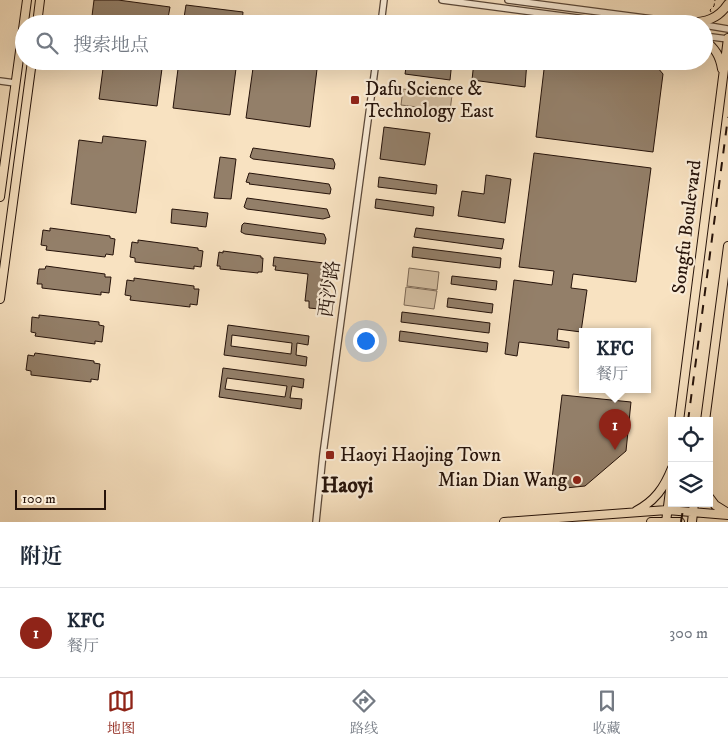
<!DOCTYPE html>
<html lang="zh">
<head>
<meta charset="utf-8">
<style>
  body { margin:0; font-family:"IM FELL DW Pica","Noto Serif SC",serif; background:#f2f2f3; color:#1f2937 }
  .controls { position:absolute; right:15px; bottom:15px; display:grid; overflow:hidden; border-radius:0px; box-shadow:0 5px 20px #0002 }
  .controls button { width:45px; height:45px; display:grid; place-items:center; padding:0; border:0; border-bottom:1px solid #e0e1e3; background:#fff; color:#1f2937; font:25px sans-serif }
  .scale { position:absolute; left:15px; bottom:12px; width:91px; box-sizing:border-box; padding-left:5px; border:2px solid #26130a; border-top:0; font-size:14px; line-height:18px; white-space:nowrap; color:#26130a; -webkit-text-stroke:4px #faecd7; paint-order:stroke }
  .you { position:absolute; left:365px; top:340px; width:18px; height:18px; margin:-12px; border:4px solid #fff; border-radius:50%; background:#1a73e8; box-shadow:0 0 0 8px #1a73e833 }
  .badge { display:grid; place-items:center; width:32px; height:32px; border-radius:50%; background:#8f2418; color:#fff; font-size:16px; font-weight:700 }
  .pin { position:absolute; translate:-50% -41px; filter:drop-shadow(0 1px 2px #0008) }
  .pin::after { content:''; position:absolute; top:26px; width:18px; height:15px; background:inherit; clip-path:polygon(0 0,100% 0,50% 100%) }
  .popup { position:absolute; left:579px; top:328px; width:72px; height:65px; box-sizing:border-box; display:grid; place-content:center; border-radius:0px; background:#fff; filter:drop-shadow(0 1px 4px #0005); font-size:16px; white-space:nowrap; color:#747a83 }
  .popup b { font-size:19px; color:#1f2937 }
  .popup::after { content:''; position:absolute; left:50%; top:100%; margin-left:-10px; border:10px solid transparent; border-top-color:#fff }
  .list { margin:0; padding:0; list-style:none }
  h2 { display:flex; justify-content:space-between; align-items:center; height:65px; margin:0; padding:0 20px; font-size:21px }
  h2 small { font-size:16px; font-weight:400; color:#747a83 }
  .list li { display:grid; grid-template-columns:32px 1fr auto; gap:15px; align-items:center; box-sizing:border-box; height:90px; padding:0 20px; border-top:1px solid #e0e1e3 }
  .list b { display:block; font-size:19px; white-space:nowrap }
  .list p { margin:0; font-size:16px; white-space:nowrap; color:#747a83 }
  .list em { font-size:16px; font-style:normal; color:#747a83 }
  .icon { flex:none; width:28px; height:28px; fill:none; stroke:currentColor; stroke-width:2; stroke-linecap:round; stroke-linejoin:round }
  .map { position:relative; flex:none; width:728px; height:522px; overflow:hidden }
  .search { position:absolute; background:#fff; box-shadow:0 5px 20px #0002; left:15px; right:15px; top:15px; height:55px; display:flex; align-items:center; gap:12px; box-sizing:border-box; padding:0 18px; border-radius:28px; color:#747a83; font-size:19px }
  .sheet { height:155px; background:#fff }
  nav { display:flex; justify-content:space-around; align-items:center; box-sizing:border-box; height:70px; border-top:1px solid #e0e1e3; background:#fff; font-size:14px; color:#747a83 }
  nav a { display:grid; justify-items:center; gap:2px }
  nav .on { color:#8f2418 }
  .map>svg:first-child { display:block }
  .green { fill:#d4bfa2; stroke:#7d6956 }
  .building { fill:#937f69; stroke:#26130a; fill-rule:evenodd }
  .lines { fill:none; stroke-linecap:round; stroke-linejoin:round }
  .minor-casing { stroke:#5a4738; stroke-width:8 }
  .major-casing { stroke:#26130a; stroke-width:10 }
  .path { stroke:#26130a; stroke-width:1; stroke-dasharray:4 2.5; stroke-linecap:butt }
  .minor { stroke:#faecd7; stroke-width:5.5 }
  .major { stroke:#f8e2c1; stroke-width:8 }
  .rail { stroke:#26130a; stroke-width:2; stroke-dasharray:9 9; stroke-linecap:butt }
  .poi-dot { fill:#8f2418; stroke:#faecd7; stroke-width:2 }
  .labels { text-anchor:middle; dominant-baseline:central; stroke-width:4.5; stroke-linejoin:round; paint-order:stroke }
  .poi-label { font-size:19px; fill:#26130a; stroke:#faecd7; text-anchor:start }
  .street-label { font-size:19px; fill:#26130a; stroke:#faecd7 }
  .quarter-label { font-size:21px; font-weight:bold; fill:#26130a; stroke:#faecd7 }
</style>
</head>
<body>
<div class="map">
<svg width="728" height="522" viewBox="0 0 728 522">
  <rect width="100%" height="100%" fill="#f8e2c1"/>
  <filter id="stains"><feTurbulence type="fractalNoise" baseFrequency=".004" numOctaves="4"/><feColorMatrix values="0 0 0 0 .2 0 0 0 0 .09 0 0 0 0 .02 0 0 0 .5 -.17"/></filter>
  <radialGradient id="worn" r=".72"><stop offset=".6" stop-color="#630" stop-opacity="0"/><stop offset="1" stop-color="#630" stop-opacity=".3"/></radialGradient>
  <path class="green" d="M 403,89 L 452,95 L 450,111 L 401,105 Z
    M 409,268 L 439,272 L 437,290 L 407,286 Z
    M 406,287 L 437,291 L 434,309 L 404,305 Z"/>
  <path class="building" d="M 94,0 L 118,0 L 170,7 L 167,24 L 91,24 Z
    M 186,5 L 243,12 L 242,24 L 183,24 Z
    M 104,61 L 163,61 L 157,106 L 99,99 Z
    M 179,61 L 237,61 L 230,115 L 173,108 Z
    M 254,61 L 318,61 L 310,127 L 246,118 Z
    M 407,61 L 452,61 L 450,80 L 405,74 Z
    M 474,61 L 527,61 L 525,87 L 472,80 Z
    M 545,61 L 652,61 L 663,74 L 653,152 L 536,137 Z
    M 384,127 L 430,133 L 425,165 L 380,159 Z
    M 103,136 L 146,141 L 136,213 L 71,204 L 79,140 L 102,143 Z
    M 253,148 L 333,159 L 335,164 L 334,169 L 253,159 L 250,157 Z
    M 534,153 L 651,168 L 636,282 L 573,274 L 571,288 L 587,290 L 581,332 L 558,329 L 557,340 L 569,342 L 569,348 L 519,342 L 517,356 L 505,354 L 514,280 L 552,285 L 554,271 L 519,267 Z
    M 220,157 L 236,159 L 231,199 L 214,198 Z
    M 249,173 L 329,184 L 331,189 L 330,194 L 249,184 L 250,183 L 246,182 Z
    M 486,175 L 511,179 L 505,223 L 458,216 L 462,191 L 484,194 Z
    M 379,177 L 437,185 L 436,194 L 378,187 Z
    M 247,198 L 327,209 L 330,217 L 323,219 L 247,209 L 244,207 Z
    M 376,199 L 434,207 L 433,216 L 375,208 Z
    M 172,209 L 208,213 L 206,227 L 171,223 Z
    M 244,223 L 324,234 L 326,239 L 325,244 L 245,234 L 241,232 L 242,225 Z
    M 50,228 L 110,236 L 110,238 L 115,239 L 113,255 L 106,254 L 105,257 L 46,250 L 47,246 L 41,245 L 43,230 L 50,231 Z
    M 416,228 L 504,239 L 502,249 L 414,237 Z
    M 138,240 L 198,248 L 198,250 L 203,251 L 201,267 L 194,266 L 194,269 L 135,262 L 135,258 L 130,257 L 132,242 L 138,243 Z
    M 413,247 L 501,258 L 500,268 L 412,257 Z
    M 223,251 L 261,256 L 261,258 L 263,258 L 262,272 L 258,272 L 258,273 L 220,269 L 220,266 L 217,266 L 219,252 L 223,253 Z
    M 274,257 L 324,263 L 319,309 L 309,308 L 309,301 L 305,301 L 308,274 L 275,270 L 276,266 L 273,266 Z
    M 46,266 L 105,274 L 105,277 L 111,277 L 109,293 L 101,292 L 101,295 L 42,288 L 42,284 L 37,284 L 39,269 L 45,269 Z
    M 452,276 L 497,281 L 496,290 L 451,284 Z
    M 134,278 L 194,286 L 194,289 L 199,289 L 197,305 L 190,304 L 190,307 L 130,300 L 131,296 L 125,295 L 127,280 L 134,281 Z
    M 448,298 L 493,304 L 492,313 L 447,307 Z
    M 402,312 L 490,323 L 489,333 L 401,322 Z
    M 39,315 L 99,322 L 99,325 L 104,326 L 102,342 L 95,341 L 95,344 L 35,336 L 36,333 L 31,332 L 32,317 L 39,318 Z
    M 228,325 L 309,336 L 308,345 L 297,343 L 296,355 L 307,357 L 306,366 L 224,355 ZM 232,335 L 292,343 L 291,354 L 231,346 Z
    M 400,331 L 488,343 L 487,352 L 399,341 Z
    M 35,353 L 94,361 L 94,363 L 100,364 L 98,380 L 91,379 L 91,382 L 31,375 L 31,371 L 26,370 L 28,355 L 34,356 Z
    M 223,368 L 304,379 L 303,388 L 292,386 L 290,398 L 302,399 L 301,409 L 219,397 ZM 227,378 L 287,386 L 285,397 L 225,389 Z
    M 562,395 L 631,402 L 626,451 L 585,486 L 556,489 L 552,479 Z"/>
  <g class="lines">
    <g class="minor-casing">
      <path id="minor" d="M 442,0 L 623,24
        M 508,0 L 691,24
        M 381,24 L 384,0
        M 704,25 L 728,29
        M 704,36 L 728,39
        M 0,81 L 15,83
        M 316,522 L 323,454 L 376,61"/>
    </g>
    <g class="major-casing">
      <path id="major" d="M 688,23 C 706,22 718,19 728,4
        M 37,24 L 40,0
        M 704,40 C 715,48 720,56 722,69
        M 0,197 L 27,0
        M 0,299 L 32,61
        M 679,421 L 728,38
        M 705,421 L 728,246
        M 709,497 L 715,505 L 728,513
        M 636,511 C 655,501 664,488 672,468
        M 504,522 L 667,510 L 728,515
        M 651,522 L 680,522
        M 666,522 L 672,475
        M 692,522 L 694,503"/>
    </g>
    <path class="path" d="M 711,12 L 710,10 L 714,6 L 715,0
      M 703,503 L 704,503"/>
    <use href="#minor" class="minor"/>
    <use href="#major" class="major"/>
    <path class="rail" d="M 688,421 L 728,117
      M 681,522 L 684,503"/>
  </g>
  <g class="poi-dot">
    <rect x="350" y="95" width="10" height="10" rx="2.5"/>
    <rect x="325" y="450" width="10" height="10" rx="2.5"/>
    <circle cx="577" cy="480" r="5"/>
  </g>
  <g class="labels">
    <g class="poi-label">
      <text x="365" y="89">Dafu Science &amp;<tspan x="365" dy="22">Technology East</tspan></text>
      <text x="340" y="455">Haoyi Haojing Town</text>
      <text x="567" y="480" text-anchor="end">Mian Dian Wang</text>
    </g>
    <g class="street-label">
      <text transform="translate(687 227) rotate(-83)">Songfu Boulevard</text>
      <text transform="translate(330 289) rotate(-82)">西沙路</text>
    </g>
    <g class="quarter-label">
      <text x="347" y="486">Haoyi</text>
    </g>
  </g>
  <rect width="100%" height="100%" filter="url(#stains)"/>
  <rect width="100%" height="100%" fill="url(#worn)"/>
</svg>
<div class="controls">
<button><svg class="icon" aria-label="locate" viewBox="0 0 24 24"><circle cx="12" cy="12" r="6"/><path d="M12 2v4M12 18v4M2 12h4M18 12h4"/></svg></button>
<button><svg class="icon" aria-label="layers" viewBox="0 0 24 24"><path d="M12 4l9 5-9 5-9-5zM3 14l9 5 9-5"/></svg></button>
</div>
<div class="scale">100 m</div>
<div class="you"></div>
<div class="pin badge" style="left:615px;top:450px">1</div>
<div class="popup"><b>KFC</b>餐厅</div>
<div class="search"><svg class="icon" aria-label="search" viewBox="0 0 24 24"><circle cx="10" cy="10" r="6"/><path d="M15 15l6 6"/></svg>搜索地点</div>
</div>
<section class="sheet">
<h2>附近<small></small></h2>
<ul class="list">
<li><span class="badge">1</span><div><b>KFC</b><p>餐厅</p></div><em>300 m</em></li>
</ul>
</section>
<nav>
<a class="on"><svg class="icon" aria-label="map" viewBox="0 0 24 24"><path d="M3 6l6-2 6 2 6-2v14l-6 2-6-2-6 2zM9 4v14M15 6v14"/></svg>地图</a>
<a><svg class="icon" aria-label="directions" viewBox="0 0 24 24"><path d="M12 3l9 9-9 9-9-9zM9 14v-3h6M13 9l2 2-2 2"/></svg>路线</a>
<a><svg class="icon" aria-label="saved" viewBox="0 0 24 24"><path d="M7 4h10v16l-5-4-5 4z"/></svg>收藏</a>
</nav>
</body>
</html>
